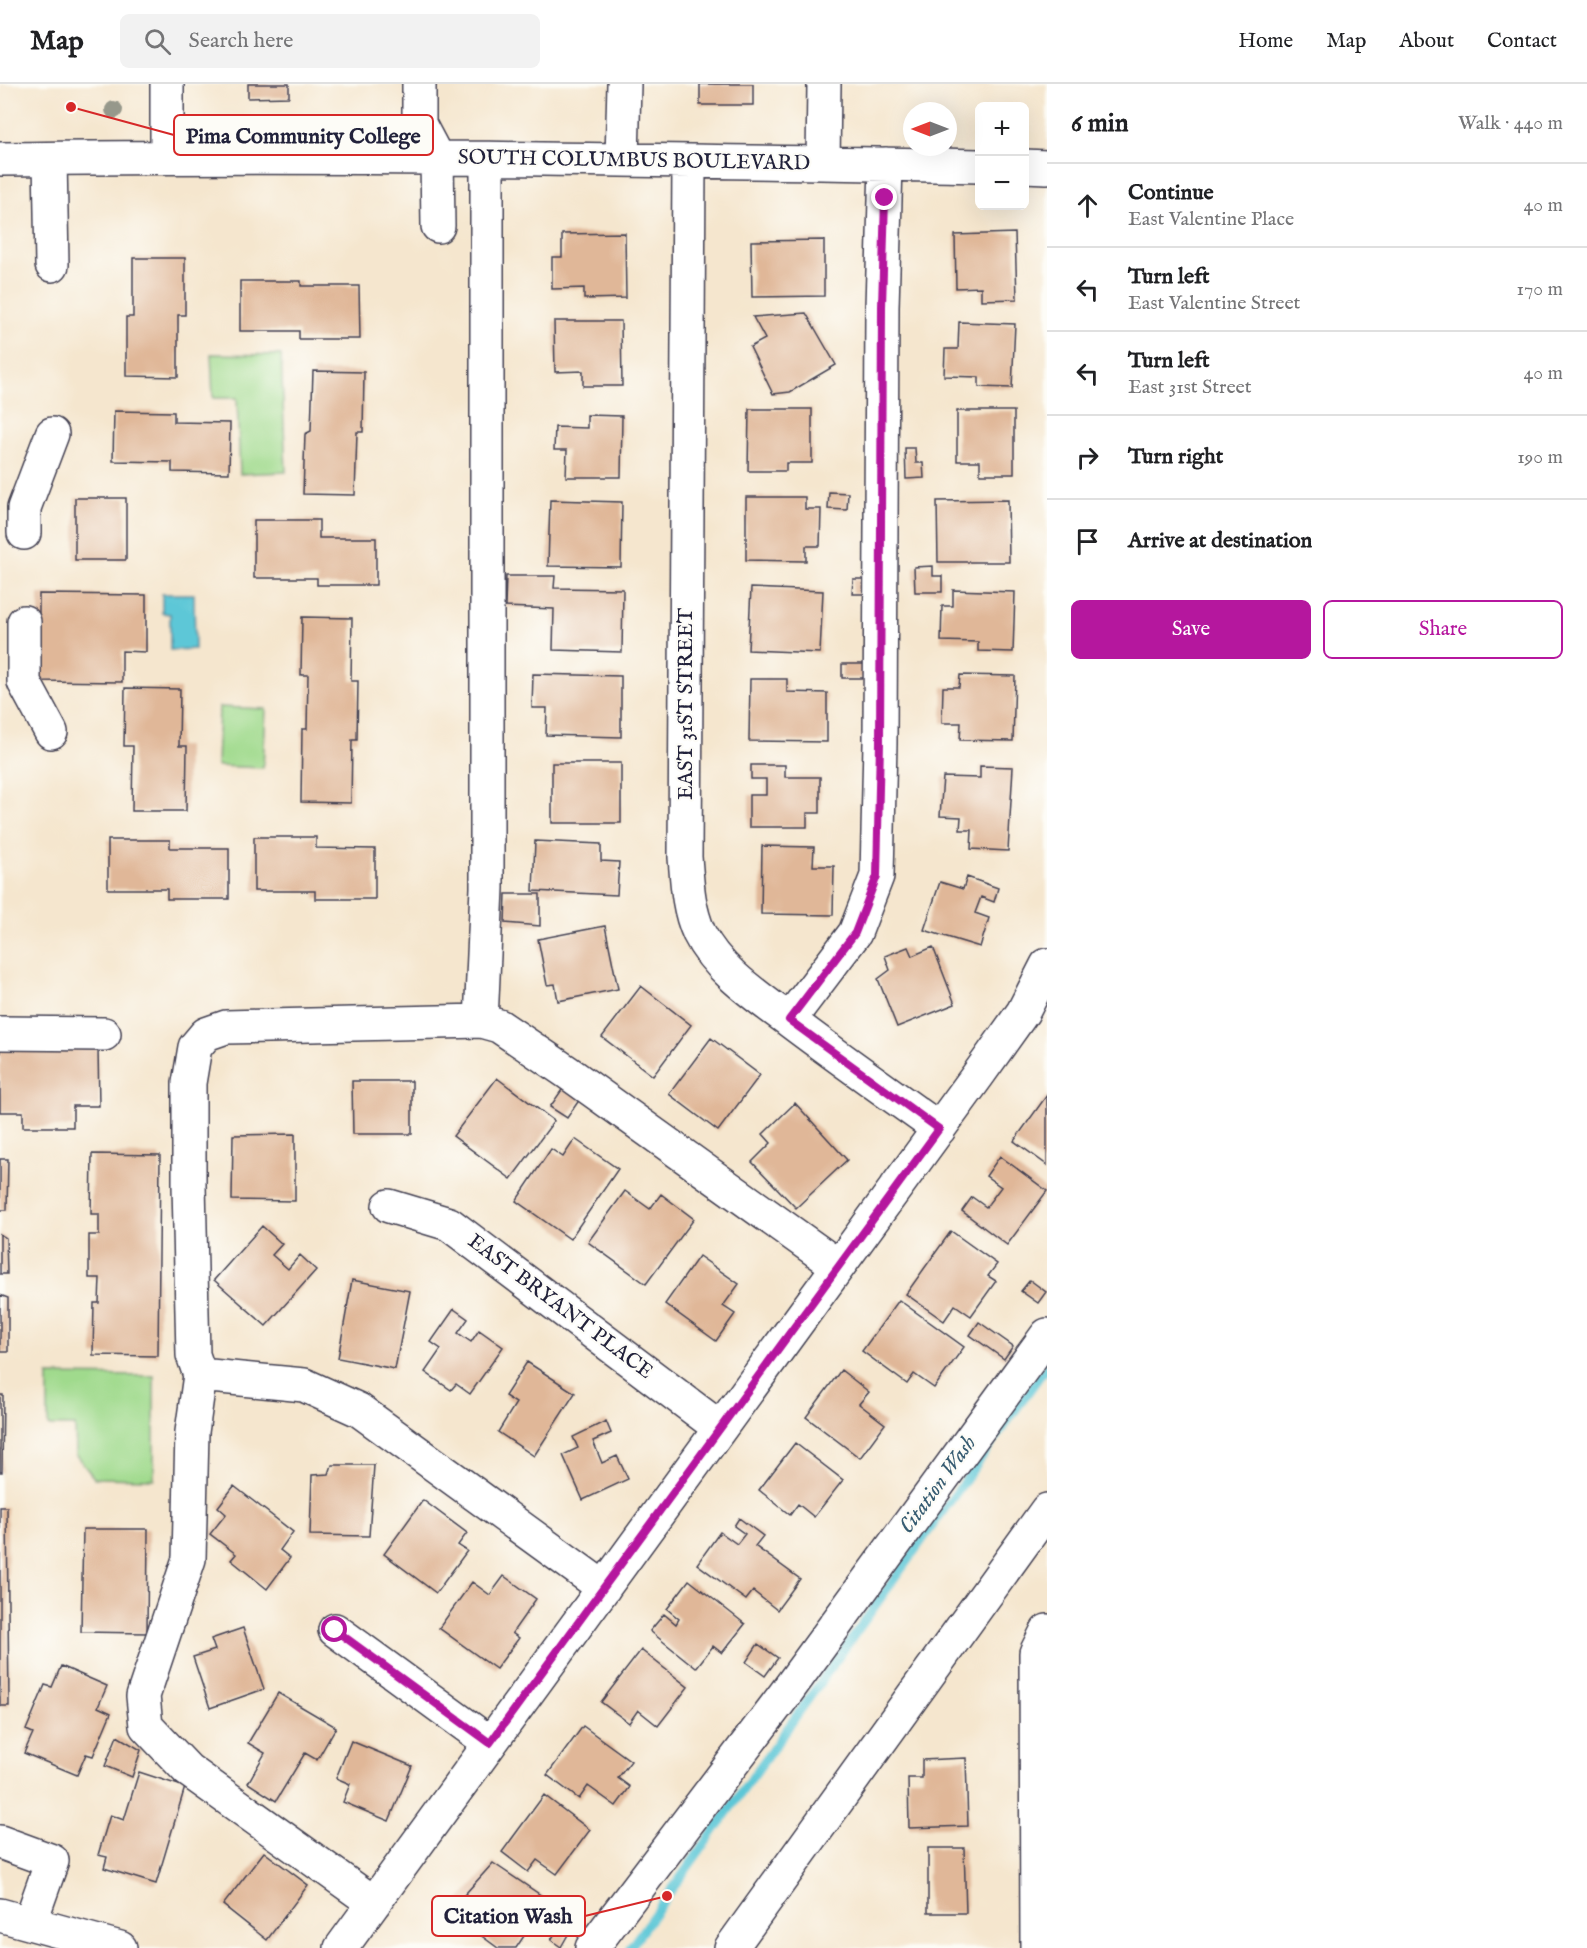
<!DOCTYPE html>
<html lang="en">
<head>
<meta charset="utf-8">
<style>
  body { margin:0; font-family:"IM FELL English",serif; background:#f2f2f2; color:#202124 }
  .controls { position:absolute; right:18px; top:18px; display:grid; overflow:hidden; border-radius:9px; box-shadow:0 6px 24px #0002 }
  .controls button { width:54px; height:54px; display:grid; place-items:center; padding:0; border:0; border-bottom:2px solid #e0e0e0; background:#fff; color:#202124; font:30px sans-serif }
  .compass { position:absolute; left:903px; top:18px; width:54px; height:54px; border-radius:50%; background:#fff; box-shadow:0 6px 24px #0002; rotate:270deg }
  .stop { position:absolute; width:18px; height:18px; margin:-14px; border:4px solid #b5179e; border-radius:50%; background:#fff }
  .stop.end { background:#b5179e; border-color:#fff; box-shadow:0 2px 6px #0008 }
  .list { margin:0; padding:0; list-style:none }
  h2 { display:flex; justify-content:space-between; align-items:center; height:78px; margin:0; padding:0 24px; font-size:26px }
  h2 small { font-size:20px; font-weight:400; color:#757577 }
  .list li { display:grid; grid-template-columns:39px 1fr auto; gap:18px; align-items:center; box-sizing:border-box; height:84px; padding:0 24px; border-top:2px solid #e0e0e0 }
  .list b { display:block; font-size:22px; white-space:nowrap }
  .list p { margin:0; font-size:20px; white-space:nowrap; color:#757577 }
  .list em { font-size:20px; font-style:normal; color:#757577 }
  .actions { display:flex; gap:12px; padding:18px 24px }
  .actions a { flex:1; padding:14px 0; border:2px solid #b5179e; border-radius:9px; text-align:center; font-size:21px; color:#b5179e }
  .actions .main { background:#b5179e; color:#fff }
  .icon { flex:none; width:33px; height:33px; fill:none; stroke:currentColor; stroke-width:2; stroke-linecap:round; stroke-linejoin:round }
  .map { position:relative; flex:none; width:1047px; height:1864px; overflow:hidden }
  header { display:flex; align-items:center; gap:36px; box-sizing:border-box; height:84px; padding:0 30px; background:#fff; border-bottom:2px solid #e0e0e0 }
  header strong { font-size:28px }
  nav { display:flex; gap:33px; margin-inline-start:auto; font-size:21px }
  .search { width:420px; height:54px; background:#f2f2f2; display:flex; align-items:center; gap:15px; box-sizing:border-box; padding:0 21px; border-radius:9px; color:#757577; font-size:22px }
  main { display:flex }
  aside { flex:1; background:#fff }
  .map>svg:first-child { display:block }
  .green { fill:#a0da8d; stroke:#617e64; stroke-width:1.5 }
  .water { fill:#5dc7d7; stroke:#407489; stroke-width:1.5 }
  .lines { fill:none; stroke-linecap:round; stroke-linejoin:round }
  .stream { stroke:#5dc7d7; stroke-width:9 }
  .building { fill:#e0b798 }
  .minor-casing { stroke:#423f51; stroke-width:36 }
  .minor { stroke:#fff; stroke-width:33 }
  .tree { fill:#96988b }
  .route { stroke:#b5179e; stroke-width:8 }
  .labels { text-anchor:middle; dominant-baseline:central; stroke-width:4.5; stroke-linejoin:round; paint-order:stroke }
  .street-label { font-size:21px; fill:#22223b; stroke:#fdfcf7 }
  .water-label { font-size:22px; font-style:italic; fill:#375c72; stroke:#fdfcf7 }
  .leader { fill:none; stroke:#d62828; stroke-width:2 }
  .callout-dot { fill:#d62828; stroke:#fdfcf7; stroke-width:2 }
  .callout { fill:#fdfcf7; stroke:#d62828; stroke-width:2 }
  .callout-label { font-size:22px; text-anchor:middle; font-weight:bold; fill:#22223b }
</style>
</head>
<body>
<header>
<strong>Map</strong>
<div class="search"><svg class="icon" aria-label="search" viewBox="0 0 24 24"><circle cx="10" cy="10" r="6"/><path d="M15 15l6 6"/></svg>Search here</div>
<nav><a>Home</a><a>Map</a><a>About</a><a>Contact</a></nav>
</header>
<main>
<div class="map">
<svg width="1047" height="1864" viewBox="0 0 1047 1864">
  <rect width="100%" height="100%" fill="#fdfcf7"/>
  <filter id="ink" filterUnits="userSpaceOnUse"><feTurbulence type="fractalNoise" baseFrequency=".0167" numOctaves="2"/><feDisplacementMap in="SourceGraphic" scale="12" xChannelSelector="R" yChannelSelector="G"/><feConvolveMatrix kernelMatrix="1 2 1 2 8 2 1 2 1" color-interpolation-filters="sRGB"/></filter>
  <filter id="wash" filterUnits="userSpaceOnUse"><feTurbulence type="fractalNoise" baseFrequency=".008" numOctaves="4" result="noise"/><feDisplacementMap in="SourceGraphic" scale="24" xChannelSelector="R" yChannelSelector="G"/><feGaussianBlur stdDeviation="1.35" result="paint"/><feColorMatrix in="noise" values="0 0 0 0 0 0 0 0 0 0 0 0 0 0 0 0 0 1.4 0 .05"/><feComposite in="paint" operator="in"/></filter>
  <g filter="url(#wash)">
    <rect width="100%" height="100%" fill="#f5e6ce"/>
    <path class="green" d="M 211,270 L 281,271 L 286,388 L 240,390 L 237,314 L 213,314 Z
      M 219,623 L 266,625 L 263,684 L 217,682 Z
      M 48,1291 L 154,1292 L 154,1395 L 94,1394 L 76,1371 L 75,1342 L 48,1342 Z"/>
    <path class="water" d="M 162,510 L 194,510 L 195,565 L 170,566 L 170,530 L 162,529 Z"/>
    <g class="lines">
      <path class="stream" d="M 630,1864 L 1047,1282"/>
    </g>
    <g id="blocks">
      <path class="building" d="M 248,0 L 289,0 L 289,13 L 248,14 Z
        M 700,0 L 753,0 L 753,21 L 700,21 Z
        M 625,149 L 626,214 L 584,215 L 584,204 L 552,205 L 552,173 L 562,173 L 562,150 Z
        M 1015,149 L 1017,215 L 981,216 L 981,203 L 956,204 L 955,151 Z
        M 824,156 L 824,212 L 752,213 L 751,157 Z
        M 133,174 L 185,174 L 185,231 L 178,231 L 178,293 L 126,292 L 126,233 L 133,233 Z
        M 240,197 L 301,197 L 301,202 L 359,202 L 360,255 L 299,255 L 299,247 L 240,247 Z
        M 806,229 L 836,281 L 790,308 L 773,310 L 750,263 L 765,255 L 753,233 Z
        M 554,237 L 621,237 L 622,302 L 583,302 L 583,287 L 555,288 Z
        M 959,238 L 1015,240 L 1012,304 L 979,303 L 979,293 L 944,292 L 945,265 L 958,265 Z
        M 313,287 L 364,288 L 363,348 L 357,348 L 355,411 L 303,410 L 305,350 L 311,347 Z
        M 749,325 L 812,325 L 812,379 L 786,379 L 786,387 L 748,387 Z
        M 114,327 L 174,328 L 174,338 L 230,339 L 229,389 L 172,388 L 172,378 L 113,377 Z
        M 957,327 L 1014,327 L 1014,390 L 980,390 L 980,377 L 957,377 Z
        M 587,331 L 622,332 L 621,393 L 566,393 L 567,366 L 554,366 L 555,343 L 587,344 Z
        M 905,364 L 915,364 L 916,379 L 923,379 L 924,394 L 906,395 Z
        M 829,408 L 848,409 L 847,426 L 828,425 Z
        M 746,413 L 805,413 L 805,425 L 821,425 L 820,462 L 806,462 L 806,477 L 746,476 Z
        M 75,414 L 126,414 L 126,476 L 75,476 Z
        M 550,416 L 622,418 L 621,483 L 548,482 Z
        M 1008,416 L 1009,478 L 938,478 L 937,417 Z
        M 254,436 L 319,436 L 319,454 L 376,454 L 376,501 L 317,501 L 317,494 L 254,494 Z
        M 933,482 L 933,492 L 942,492 L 942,508 L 915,508 L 914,483 Z
        M 506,492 L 555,492 L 554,504 L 623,505 L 622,568 L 553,566 L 554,525 L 505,523 Z
        M 853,495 L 867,495 L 867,510 L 852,510 Z
        M 751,504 L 823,507 L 820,569 L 748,566 Z
        M 953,506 L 1015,508 L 1013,568 L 978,567 L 978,558 L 941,557 L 942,522 L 953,522 Z
        M 39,510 L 146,511 L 146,568 L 122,567 L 122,598 L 39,597 Z
        M 302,533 L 352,534 L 351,597 L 358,597 L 357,656 L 352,656 L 351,719 L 301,718 L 302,645 L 307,645 L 308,591 L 301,591 Z
        M 842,580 L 869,580 L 869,594 L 842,594 Z
        M 533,590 L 621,592 L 621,653 L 546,651 L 547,624 L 532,624 Z
        M 960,591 L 1015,592 L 1013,657 L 960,656 L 961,639 L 942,639 L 943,603 L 959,603 Z
        M 750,595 L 787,595 L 787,608 L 827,609 L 827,658 L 749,657 Z
        M 125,604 L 180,605 L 179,662 L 187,662 L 186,727 L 132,727 L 133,662 L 124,662 Z
        M 552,679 L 621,679 L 621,739 L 552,739 Z
        M 751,681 L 785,681 L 785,693 L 820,693 L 820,729 L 807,729 L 807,743 L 749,743 L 749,711 L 766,711 L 766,695 L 751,695 Z
        M 980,682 L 1013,683 L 1008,767 L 971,765 L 972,746 L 960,746 L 961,733 L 940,732 L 943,693 L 980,694 Z
        M 254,753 L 316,753 L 316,764 L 375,765 L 375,815 L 315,815 L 315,807 L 254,807 Z
        M 108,756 L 170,756 L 170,764 L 229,764 L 229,815 L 167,815 L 167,805 L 108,805 Z
        M 535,757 L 601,760 L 601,777 L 619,778 L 617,811 L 533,807 Z
        M 762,762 L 814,763 L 813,782 L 834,782 L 833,831 L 761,830 Z
        M 967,793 L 998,804 L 994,818 L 981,813 L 975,829 L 989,834 L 980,863 L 924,846 L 940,798 L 963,805 Z
        M 506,810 L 540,810 L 540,842 L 505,839 Z
        M 605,842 L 618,905 L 558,917 L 555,900 L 547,901 L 538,855 Z
        M 908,863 L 912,872 L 933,863 L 955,920 L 897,943 L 878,895 L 890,886 L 885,872 Z
        M 641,902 L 691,941 L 653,992 L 602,953 Z
        M 711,954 L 760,991 L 718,1047 L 669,1010 Z
        M 0,965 L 98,965 L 99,1022 L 73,1022 L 73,1043 L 23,1043 L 23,1028 L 0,1028 Z
        M 497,994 L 554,1037 L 511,1095 L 453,1052 Z
        M 352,997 L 412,997 L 412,1050 L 353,1050 Z
        M 566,1000 L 582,1012 L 567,1034 L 550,1023 Z
        M 1047,1011 L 1047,1081 L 1014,1057 Z
        M 795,1019 L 847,1076 L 796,1124 L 752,1078 L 771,1059 L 763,1050 Z
        M 295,1050 L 295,1117 L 232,1116 L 233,1051 Z
        M 575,1055 L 618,1085 L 570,1155 L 516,1117 L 551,1065 L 563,1073 Z
        M 92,1070 L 160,1071 L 158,1272 L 93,1271 L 94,1219 L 99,1219 L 100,1194 L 89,1194 L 89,1151 L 99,1151 L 99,1130 L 91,1130 Z
        M 1000,1072 L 1047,1107 L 1007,1161 L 962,1127 L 972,1113 L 986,1123 L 1001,1103 L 986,1092 Z
        M 0,1075 L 8,1075 L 7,1126 L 0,1126 Z
        M 625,1107 L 650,1125 L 661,1110 L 694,1135 L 646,1200 L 588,1158 Z
        M 262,1142 L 282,1160 L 272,1171 L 288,1185 L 300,1171 L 316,1186 L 266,1242 L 214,1196 Z
        M 951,1147 L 997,1180 L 988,1192 L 996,1197 L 971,1232 L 955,1221 L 944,1237 L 906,1210 Z
        M 0,1150 L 6,1154 L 7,1190 L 0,1190 Z
        M 699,1172 L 739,1200 L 723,1222 L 735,1230 L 716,1257 L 665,1220 Z
        M 352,1196 L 410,1207 L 395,1285 L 338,1274 Z
        M 1030,1196 L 1046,1208 L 1038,1219 L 1021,1207 Z
        M 0,1211 L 8,1214 L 8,1268 L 0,1268 Z
        M 899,1216 L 964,1263 L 934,1304 L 914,1290 L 907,1300 L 862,1267 Z
        M 454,1225 L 468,1235 L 458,1249 L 471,1258 L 479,1246 L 503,1263 L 470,1310 L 456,1300 L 451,1306 L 425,1288 L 441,1265 L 431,1258 Z
        M 979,1238 L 1013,1262 L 1004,1275 L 970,1251 Z
        M 527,1278 L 575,1309 L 534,1372 L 498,1348 L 516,1319 L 505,1312 Z
        M 841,1286 L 869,1308 L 859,1320 L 885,1340 L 860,1374 L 806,1333 Z
        M 0,1311 L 3,1311 L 2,1388 L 0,1388 Z
        M 606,1337 L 611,1349 L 593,1357 L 602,1379 L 617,1372 L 628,1395 L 583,1416 L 563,1371 L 578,1364 L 573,1353 Z
        M 795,1359 L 843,1396 L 814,1433 L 798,1420 L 790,1431 L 759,1406 Z
        M 332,1381 L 374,1381 L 369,1452 L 310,1451 L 312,1391 L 329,1390 Z
        M 234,1402 L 293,1448 L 280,1466 L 290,1474 L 267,1505 L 231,1476 L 236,1470 L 210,1450 L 226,1430 L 218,1423 Z
        M 423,1416 L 467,1449 L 458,1461 L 467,1467 L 436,1509 L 384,1470 Z
        M 0,1423 L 7,1423 L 9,1622 L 0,1622 Z
        M 739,1434 L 763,1452 L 755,1462 L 800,1495 L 777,1526 L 753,1507 L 746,1516 L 697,1480 L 720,1448 L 737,1460 L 745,1450 L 734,1442 Z
        M 83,1445 L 148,1445 L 147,1549 L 81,1548 Z
        M 504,1492 L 536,1515 L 512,1549 L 519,1554 L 496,1585 L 439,1544 L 472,1498 L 490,1511 Z
        M 689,1496 L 745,1540 L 722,1569 L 713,1562 L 696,1584 L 650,1547 L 664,1530 L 676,1540 L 679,1535 L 667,1525 Z
        M 243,1544 L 264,1605 L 210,1624 L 193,1573 L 215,1566 L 211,1555 Z
        M 758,1560 L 778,1574 L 765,1592 L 746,1578 Z
        M 641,1566 L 688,1603 L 658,1642 L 638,1626 L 629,1639 L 601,1618 Z
        M 61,1582 L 107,1602 L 98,1623 L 111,1629 L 93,1672 L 86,1670 L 77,1691 L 24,1669 L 33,1649 L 26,1646 L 45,1601 L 52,1603 Z
        M 278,1609 L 336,1643 L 317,1676 L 305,1669 L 276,1717 L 248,1699 L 265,1669 L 248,1659 Z
        M 583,1642 L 631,1677 L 618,1694 L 630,1703 L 616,1722 L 588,1702 L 579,1715 L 547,1691 Z
        M 117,1652 L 141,1666 L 132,1693 L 105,1682 Z
        M 351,1657 L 412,1682 L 389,1737 L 343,1718 L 350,1700 L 336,1694 Z
        M 966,1674 L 968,1742 L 909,1744 L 908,1694 L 922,1694 L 922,1676 Z
        M 139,1688 L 185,1703 L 156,1800 L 104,1784 L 107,1773 L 98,1771 L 110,1731 L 124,1736 Z
        M 544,1711 L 590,1746 L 557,1790 L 537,1776 L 528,1788 L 502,1768 Z
        M 928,1764 L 964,1764 L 966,1829 L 928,1829 Z
        M 264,1768 L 308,1801 L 267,1856 L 223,1821 Z
        M 493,1779 L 548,1816 L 516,1864 L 498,1864 L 449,1828 Z
        M 560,1841 L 570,1847 L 561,1863 L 551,1856 Z"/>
    </g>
  </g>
  <g filter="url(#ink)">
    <use href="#blocks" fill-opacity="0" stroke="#423f51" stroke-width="1.5"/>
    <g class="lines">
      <g class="minor-casing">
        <path id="minor" d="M 419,0 L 419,40 L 437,74 L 438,142
          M 167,73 L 167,0
          M 0,75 C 327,70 653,76 980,82
          M 50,75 L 52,181
          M 622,75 L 624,0
          M 689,77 L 685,773 C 687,798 688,825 699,849 C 717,886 758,913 790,937 C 839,974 889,1009 939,1045
          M 823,79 L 824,0
          M 1024,82 L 1047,83
          M 24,449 L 24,424 L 52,350
          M 24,538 L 24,598 L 51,648
          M 789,936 L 855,849 L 877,792 L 880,659 L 882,223 L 886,80
          M 481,937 L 487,804 L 487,75
          M 0,949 L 104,950
          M 389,1122 L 449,1140 L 720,1344
          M 200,1291 L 192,1348 L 189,1475 L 143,1612 L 146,1642 L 188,1686 L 374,1819
          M 604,1504 L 359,1326 L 304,1301 L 200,1291 L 193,1271 L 189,1101 L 189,999 L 195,963 L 206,950 L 226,943 L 481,937 L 499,942 L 567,988 L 838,1182
          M 335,1546 L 490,1659
          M 0,1758 L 52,1777 L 30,1839
          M 0,1831 L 120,1864
          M 341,1864 L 978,991 L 1023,928 L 1047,881
          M 592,1864 L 785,1610 L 1047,1251
          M 731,1864 L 1047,1426
          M 1037,1864 L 1036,1569 L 1047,1547"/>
      </g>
      <use href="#minor" class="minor"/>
    </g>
    <circle class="tree" cx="114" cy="26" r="9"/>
  </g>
  <g class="lines" filter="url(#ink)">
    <path class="route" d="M 335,1546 L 490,1659 L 939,1045 L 789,936 L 855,849 L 877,792 L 880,659 L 882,223 L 885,114"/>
  </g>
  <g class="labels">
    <g class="street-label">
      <text transform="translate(634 77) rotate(1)">SOUTH COLUMBUS BOULEVARD</text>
      <text transform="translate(686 620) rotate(-90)">EAST 31ST STREET</text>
      <text transform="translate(560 1223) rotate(37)">EAST BRYANT PLACE</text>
    </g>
    <g class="water-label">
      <text transform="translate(938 1401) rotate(-54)">Citation Wash</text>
    </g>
  </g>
  <path class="leader" d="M71 23L174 51M667 1812L585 1832"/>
  <g class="callout-dot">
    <circle cx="71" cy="23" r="6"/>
    <circle cx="667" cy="1812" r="6"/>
  </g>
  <g class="callout">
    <rect x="174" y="31" width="259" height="40" rx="6"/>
    <rect x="432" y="1812" width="153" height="40" rx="6"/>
  </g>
  <g class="callout-label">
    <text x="303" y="59">Pima Community College</text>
    <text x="508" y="1839">Citation Wash</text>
  </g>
</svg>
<div class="controls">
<button>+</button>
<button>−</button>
</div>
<svg class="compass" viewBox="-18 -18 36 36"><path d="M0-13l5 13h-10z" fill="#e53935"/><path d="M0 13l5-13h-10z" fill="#757577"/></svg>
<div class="stop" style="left:335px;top:1546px"></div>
<div class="stop end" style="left:885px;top:114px"></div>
</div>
<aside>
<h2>6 min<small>Walk · 440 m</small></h2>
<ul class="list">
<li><svg class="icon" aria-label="ahead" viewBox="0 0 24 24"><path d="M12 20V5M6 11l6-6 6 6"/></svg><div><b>Continue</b><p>East Valentine Place</p></div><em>40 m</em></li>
<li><svg class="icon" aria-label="left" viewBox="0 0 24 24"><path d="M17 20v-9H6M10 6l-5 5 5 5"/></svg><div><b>Turn left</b><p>East Valentine Street</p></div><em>170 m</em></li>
<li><svg class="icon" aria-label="left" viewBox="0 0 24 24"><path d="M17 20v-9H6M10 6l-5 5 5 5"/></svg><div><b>Turn left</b><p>East 31st Street</p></div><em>40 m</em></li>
<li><svg class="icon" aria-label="right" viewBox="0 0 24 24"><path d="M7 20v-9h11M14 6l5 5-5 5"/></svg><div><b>Turn right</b></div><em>190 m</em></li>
<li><svg class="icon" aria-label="arrive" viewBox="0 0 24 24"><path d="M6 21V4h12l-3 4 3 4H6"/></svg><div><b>Arrive at destination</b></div></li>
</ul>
<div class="actions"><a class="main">Save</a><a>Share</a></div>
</aside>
</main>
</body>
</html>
